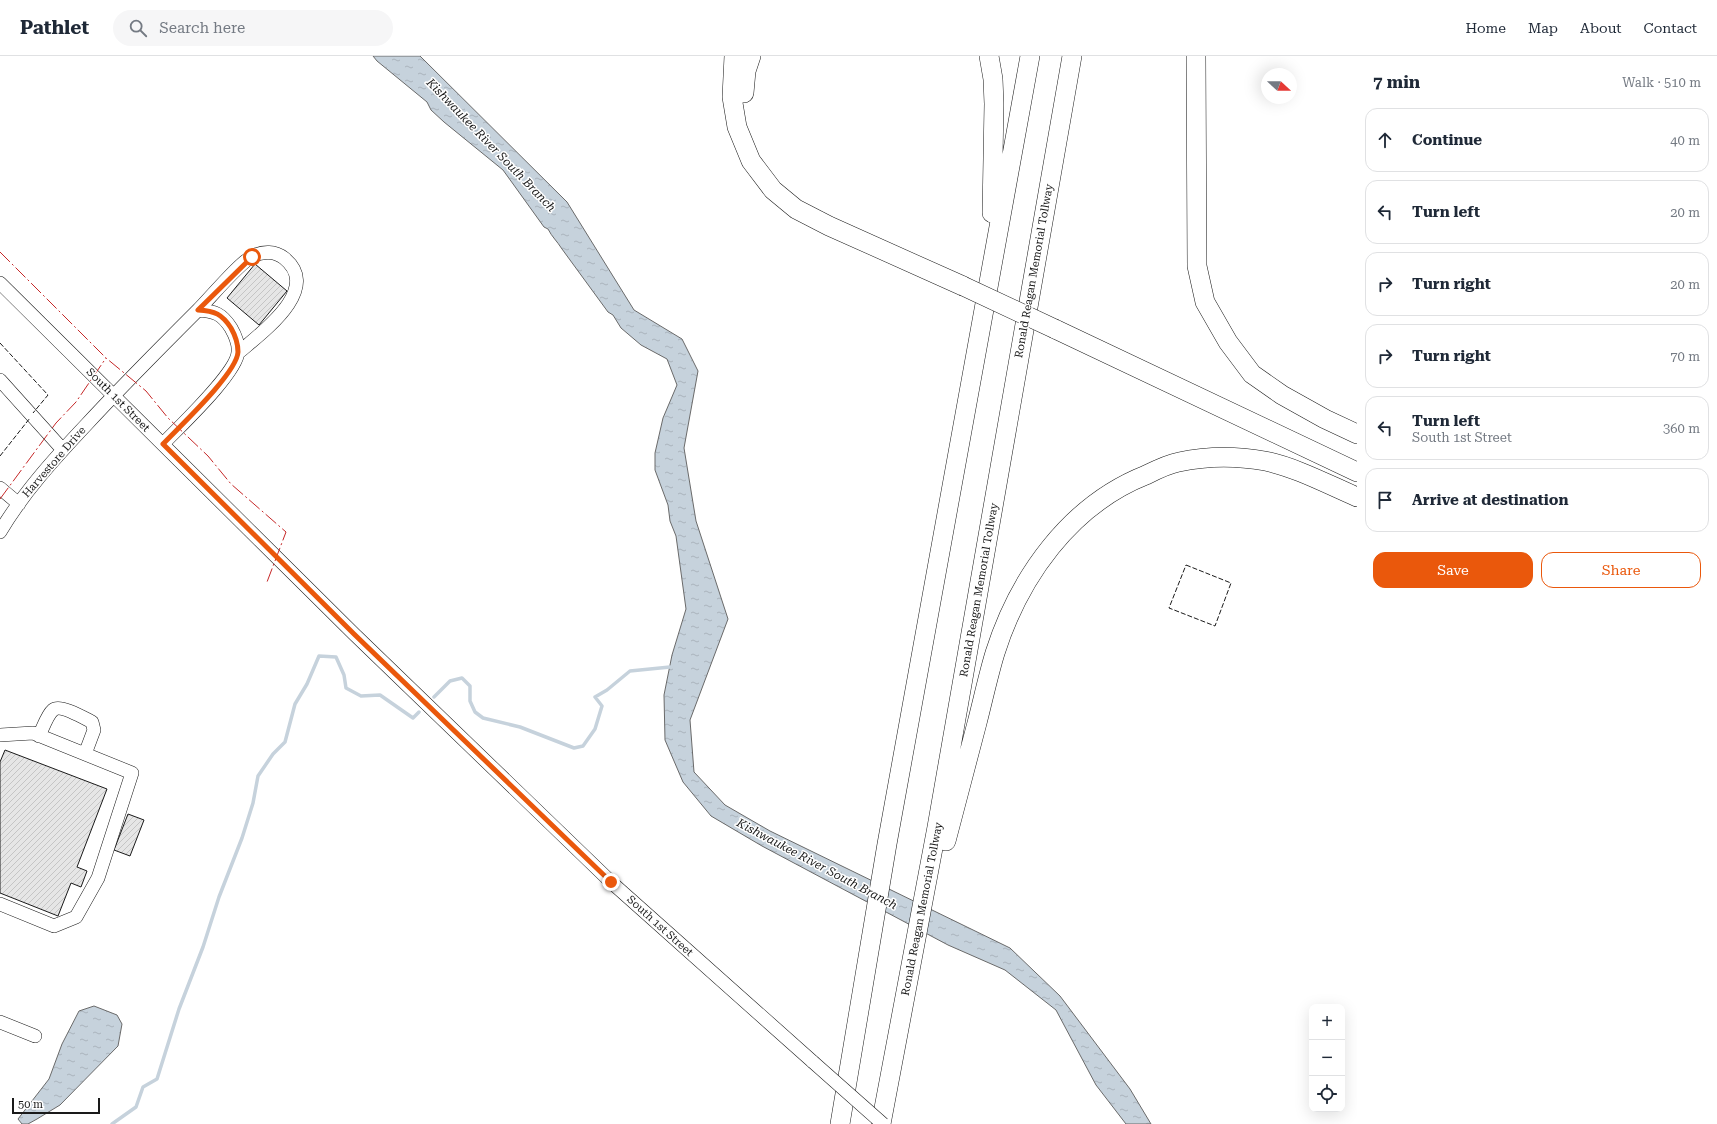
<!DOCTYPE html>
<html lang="en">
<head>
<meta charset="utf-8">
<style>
  body { margin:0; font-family:"Roboto Serif",serif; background:#f6f6f7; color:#1f2937 }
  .controls { position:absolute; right:12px; bottom:12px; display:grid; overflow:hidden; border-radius:8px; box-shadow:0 4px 16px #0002 }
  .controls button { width:36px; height:36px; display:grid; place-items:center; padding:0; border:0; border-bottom:1px solid #e0e1e3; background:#fff; color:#1f2937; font:20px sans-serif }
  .compass { position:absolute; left:1261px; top:12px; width:36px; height:36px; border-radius:50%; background:#fff; box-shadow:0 4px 16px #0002; rotate:111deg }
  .scale { position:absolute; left:12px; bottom:10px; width:88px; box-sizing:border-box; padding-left:4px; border:2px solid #1a1a1a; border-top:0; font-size:11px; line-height:14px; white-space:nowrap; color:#1a1a1a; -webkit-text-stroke:3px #fff; paint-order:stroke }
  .stop { position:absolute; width:12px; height:12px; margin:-9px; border:3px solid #ea580c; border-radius:50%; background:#fff }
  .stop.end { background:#ea580c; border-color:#fff; box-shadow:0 1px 4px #0008 }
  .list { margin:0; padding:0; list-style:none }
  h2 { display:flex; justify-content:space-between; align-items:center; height:52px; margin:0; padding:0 16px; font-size:17px }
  h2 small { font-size:13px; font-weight:400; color:#747a83 }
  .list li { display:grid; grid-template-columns:26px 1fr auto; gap:12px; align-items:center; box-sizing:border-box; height:64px; margin:0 8px 8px; padding:0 8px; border:1px solid #e0e1e3; border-radius:12px }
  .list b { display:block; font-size:15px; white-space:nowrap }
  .list p { margin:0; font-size:13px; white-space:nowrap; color:#747a83 }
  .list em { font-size:13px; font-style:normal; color:#747a83 }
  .actions { display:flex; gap:8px; padding:12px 16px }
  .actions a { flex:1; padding:9px 0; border:1px solid #ea580c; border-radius:12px; text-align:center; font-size:14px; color:#ea580c }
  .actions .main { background:#ea580c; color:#fff }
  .icon { flex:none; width:22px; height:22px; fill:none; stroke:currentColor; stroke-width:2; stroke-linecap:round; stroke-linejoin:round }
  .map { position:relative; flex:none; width:1357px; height:1068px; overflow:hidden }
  header { display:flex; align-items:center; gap:24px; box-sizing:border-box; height:56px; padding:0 20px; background:#fff; border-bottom:1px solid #e0e1e3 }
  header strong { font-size:19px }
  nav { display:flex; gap:22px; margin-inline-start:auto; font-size:14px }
  .search { width:280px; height:36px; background:#f6f6f7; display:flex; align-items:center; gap:10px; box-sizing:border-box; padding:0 14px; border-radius:22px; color:#747a83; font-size:15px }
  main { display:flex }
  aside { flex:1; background:#fff }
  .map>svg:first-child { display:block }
  .water { fill:url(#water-ripples); stroke:#6a6a6a }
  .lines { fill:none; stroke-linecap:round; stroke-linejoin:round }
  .stream { stroke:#c6d2dc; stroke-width:3.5 }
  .building { fill:url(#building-hatch); stroke:#1a1a1a }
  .minor-casing { stroke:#1a1a1a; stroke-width:14 }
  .highway-casing { stroke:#1a1a1a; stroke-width:20 }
  .minor { stroke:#fff; stroke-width:13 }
  .highway { stroke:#fff; stroke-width:19 }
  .minor-bridge-casing { stroke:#1a1a1a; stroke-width:14; stroke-linecap:butt }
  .highway-bridge-casing { stroke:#1a1a1a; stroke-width:20; stroke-linecap:butt }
  .minor-bridge { stroke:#fff; stroke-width:13 }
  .highway-bridge { stroke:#fff; stroke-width:19 }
  .fence { stroke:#1a1a1a; stroke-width:1; stroke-dasharray:5 2; stroke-linecap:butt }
  .power { stroke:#c62828; stroke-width:1; stroke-dasharray:14 3 2 3; stroke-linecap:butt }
  .route { stroke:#ea580c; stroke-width:5 }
  .labels { text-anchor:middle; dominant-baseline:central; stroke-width:3; stroke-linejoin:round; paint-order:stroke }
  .street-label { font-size:11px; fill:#1a1a1a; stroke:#fff }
  .water-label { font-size:12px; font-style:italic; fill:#1a1a1a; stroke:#fff }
</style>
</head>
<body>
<header>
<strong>Pathlet</strong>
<div class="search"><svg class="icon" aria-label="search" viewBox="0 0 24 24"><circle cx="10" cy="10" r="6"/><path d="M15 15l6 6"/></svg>Search here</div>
<nav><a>Home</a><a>Map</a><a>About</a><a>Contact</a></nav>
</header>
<main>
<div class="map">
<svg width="1357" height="1068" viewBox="0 0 1357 1068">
  <defs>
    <pattern id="water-ripples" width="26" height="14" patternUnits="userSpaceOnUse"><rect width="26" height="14" fill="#c6d2dc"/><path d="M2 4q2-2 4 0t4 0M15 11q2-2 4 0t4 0" fill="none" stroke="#aab4bc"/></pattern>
    <pattern id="building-hatch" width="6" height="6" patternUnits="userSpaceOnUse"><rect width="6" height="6" fill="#e6e6e6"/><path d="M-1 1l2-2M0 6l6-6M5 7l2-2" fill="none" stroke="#c5c5c5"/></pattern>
  </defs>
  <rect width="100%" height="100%" fill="#fff"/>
  <path class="water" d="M 373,0 L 420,0 L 567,146 L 634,254 L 682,283 L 698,315 L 684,392 L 696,465 L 728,563 L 690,664 L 694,716 L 725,749 L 770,775 L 1010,892 L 1060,940 L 1130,1033 L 1151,1068 L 1126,1068 L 1096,1029 L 1056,954 L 1005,914 L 948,889 L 762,790 L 711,760 L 683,726 L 665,684 L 664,639 L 672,599 L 686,553 L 676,480 L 670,465 L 668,449 L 655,414 L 655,397 L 663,362 L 677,329 L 667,303 L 641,289 L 621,272 L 613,259 L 608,256 L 562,193 C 557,185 552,181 548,173 L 544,171 L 503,114 L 444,66 L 431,54 L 427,46 L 377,5 Z
    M 94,950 L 117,959 L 122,968 L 118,990 L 60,1049 L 37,1063 L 28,1068 L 22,1068 L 18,1063 L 49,1023 L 62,988 L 79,955 Z"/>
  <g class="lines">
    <path class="stream" d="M 434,641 L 450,625 L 462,622 L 470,630 L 470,645 L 475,656 L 483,662 L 520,671 L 574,692 L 583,690 L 595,673 L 602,650 L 595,641 L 607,634 L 630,615 L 670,611
      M 112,1068 L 136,1051 L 143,1031 L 157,1023 L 179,953 L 203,891 L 219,841 L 242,782 L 253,747 L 258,720 L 273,698 L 285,686 L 295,648 L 307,628 L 319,600 L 336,601 L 344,619 L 346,632 L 361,640 L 380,639 L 413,662 L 419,656"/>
  </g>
  <path class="building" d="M 255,208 L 287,235 L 259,269 L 227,242 Z
    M 5,694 L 107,733 L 77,811 L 87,815 L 81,831 L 71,827 L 58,860 L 0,837 L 0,706 Z
    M 128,758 L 144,764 L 130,800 L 114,794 Z"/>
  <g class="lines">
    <g class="minor-casing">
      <path id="minor" d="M 0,227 L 354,578 L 611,826 L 813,1006
        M 198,254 C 210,242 240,206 253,200 C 263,195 275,195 284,202 C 323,233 261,277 238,297
        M 0,324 L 63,394
        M 0,432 L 19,448
        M 0,476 C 23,437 54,403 86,369 C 122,330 160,292 198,254 C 215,255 222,258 231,272 C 235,279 239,287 238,296 C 237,317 179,371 163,388
        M 0,679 L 33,677 L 132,717 L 98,822 L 76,861 L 54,870 L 0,848
        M 39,680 C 43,672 47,659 53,654 C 60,648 84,662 92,666 L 94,674 L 85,698
        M 0,966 L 35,980"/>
    </g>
    <g class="highway-casing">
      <path id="highway" d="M 734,0 L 732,41 L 737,71 L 751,105 L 773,134 L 796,153 L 829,170 L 963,230
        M 989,0 L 993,23 L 994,48 L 992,157
        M 1196,0 L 1197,210 L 1205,246 L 1228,286 L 1252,318 L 1282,339 L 1325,363 L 1357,378
        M 744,37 L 746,15 L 751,0
        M 1055,273 L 1357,416
        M 946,785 C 956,746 967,706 977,667 C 983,644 988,620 995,597 C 1019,521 1070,449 1146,419 C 1156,414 1168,408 1179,406 C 1207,400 1237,400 1265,405 C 1295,411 1329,429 1357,441
        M 840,1068 L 887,788 L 1030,0
        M 881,1068 L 937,771 L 1072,0"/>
    </g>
    <use href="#minor" class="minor"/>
    <use href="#highway" class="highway"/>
    <g class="minor-bridge-casing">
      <path id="minor-bridge" d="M 813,1006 L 883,1068"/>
    </g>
    <g class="highway-bridge-casing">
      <path id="highway-bridge" d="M 963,230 L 1055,273"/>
    </g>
    <use href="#minor-bridge" class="minor-bridge"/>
    <use href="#highway-bridge" class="highway-bridge"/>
    <path class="fence" d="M 0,287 L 48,339 L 33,357
      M 0,400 L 30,362
      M 1186,509 L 1231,527 L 1215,570 L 1169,552 Z"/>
    <path class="power" d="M 0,196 L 106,302 L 146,335 L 168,362 L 208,400 L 231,428 L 286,476 L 267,526
      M 0,443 L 56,367 L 76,346 L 106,302"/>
  </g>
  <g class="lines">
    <path class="route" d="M 252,201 L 198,254 C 215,255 222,258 231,272 C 235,279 238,287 238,296 C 237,317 179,371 163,388 L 354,578 L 611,826"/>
  </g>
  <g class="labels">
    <g class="street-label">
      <text transform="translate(1034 215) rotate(-80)">Ronald Reagan Memorial Tollway</text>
      <text transform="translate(118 344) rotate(45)">South 1st Street</text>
      <text transform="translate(54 406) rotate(-49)">Harvestore Drive</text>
      <text transform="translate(979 534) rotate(-80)">Ronald Reagan Memorial Tollway</text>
      <text transform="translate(922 853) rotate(-79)">Ronald Reagan Memorial Tollway</text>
      <text transform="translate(660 870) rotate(42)">South 1st Street</text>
    </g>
    <g class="water-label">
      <text transform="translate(491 89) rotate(46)">Kishwaukee River South Branch</text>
      <text transform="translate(817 808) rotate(28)">Kishwaukee River South Branch</text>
    </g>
  </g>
</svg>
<div class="controls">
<button>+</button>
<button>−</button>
<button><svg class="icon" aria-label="locate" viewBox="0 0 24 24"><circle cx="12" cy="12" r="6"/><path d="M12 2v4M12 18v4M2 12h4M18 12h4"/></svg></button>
</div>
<svg class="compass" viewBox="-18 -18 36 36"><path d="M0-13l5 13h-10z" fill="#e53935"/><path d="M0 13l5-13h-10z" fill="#747a83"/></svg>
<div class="scale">50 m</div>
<div class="stop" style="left:252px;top:201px"></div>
<div class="stop end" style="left:611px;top:826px"></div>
</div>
<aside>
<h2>7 min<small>Walk · 510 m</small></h2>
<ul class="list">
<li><svg class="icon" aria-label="ahead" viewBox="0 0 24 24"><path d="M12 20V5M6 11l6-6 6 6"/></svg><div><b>Continue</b></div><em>40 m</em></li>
<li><svg class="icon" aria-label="left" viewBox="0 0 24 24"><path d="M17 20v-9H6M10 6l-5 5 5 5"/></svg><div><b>Turn left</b></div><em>20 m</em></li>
<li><svg class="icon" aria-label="right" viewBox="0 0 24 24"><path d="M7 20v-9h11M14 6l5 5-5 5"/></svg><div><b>Turn right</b></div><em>20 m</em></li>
<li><svg class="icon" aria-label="right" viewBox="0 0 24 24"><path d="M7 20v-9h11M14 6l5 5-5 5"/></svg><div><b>Turn right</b></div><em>70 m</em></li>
<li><svg class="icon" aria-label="left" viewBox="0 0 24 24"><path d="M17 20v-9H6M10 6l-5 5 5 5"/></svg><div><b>Turn left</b><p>South 1st Street</p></div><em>360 m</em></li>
<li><svg class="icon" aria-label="arrive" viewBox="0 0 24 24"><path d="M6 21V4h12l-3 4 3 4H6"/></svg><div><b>Arrive at destination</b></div></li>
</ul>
<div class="actions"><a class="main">Save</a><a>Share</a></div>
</aside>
</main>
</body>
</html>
